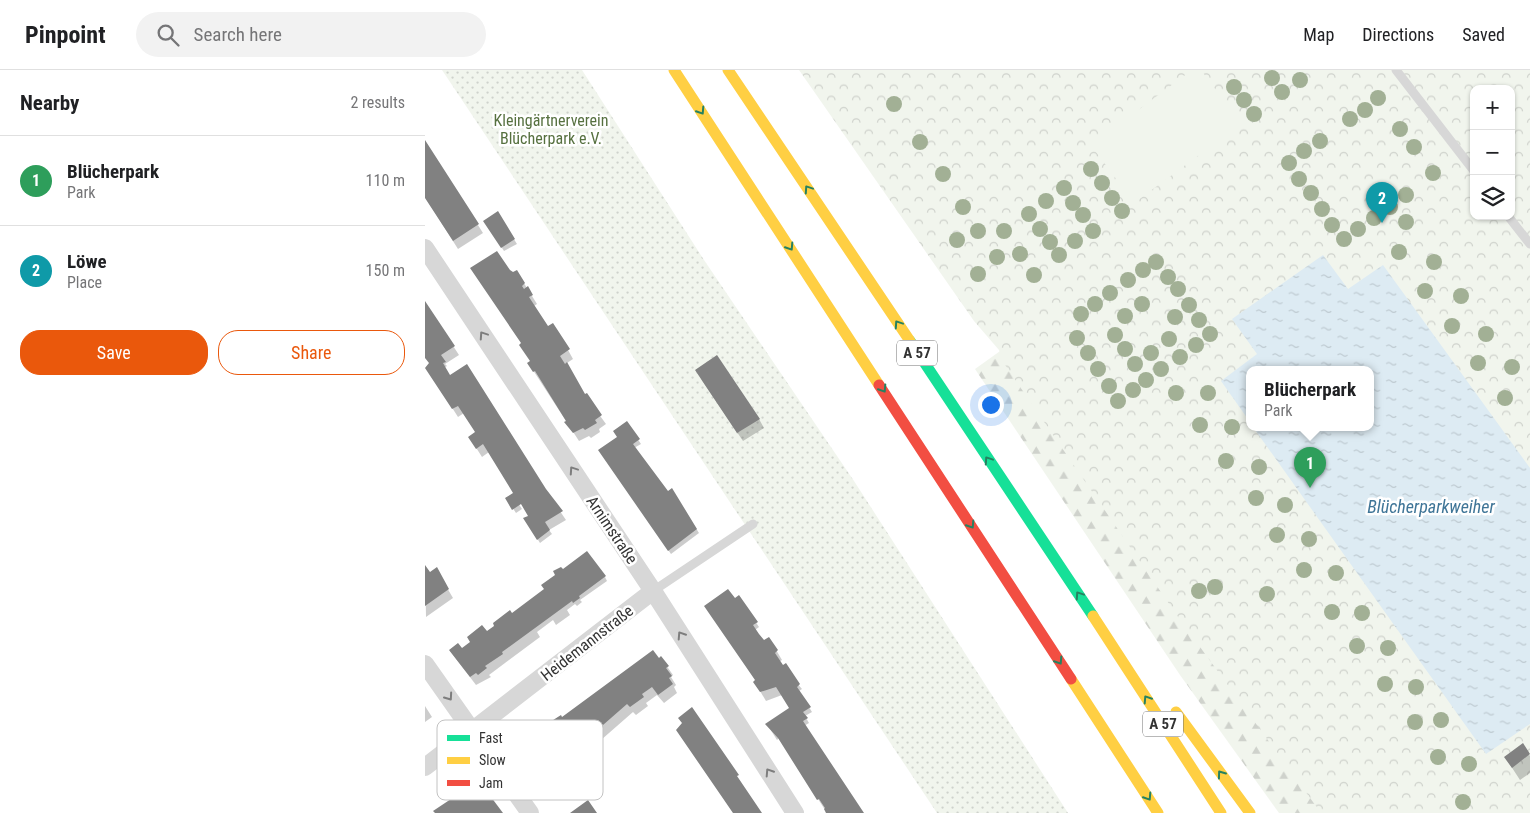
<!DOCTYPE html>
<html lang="en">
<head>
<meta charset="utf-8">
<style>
  body { margin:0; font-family:"Roboto Condensed",sans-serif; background:#f2f2f2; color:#202124 }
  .controls { position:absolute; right:15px; top:15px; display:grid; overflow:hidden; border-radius:10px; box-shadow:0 1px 4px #0004 }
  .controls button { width:45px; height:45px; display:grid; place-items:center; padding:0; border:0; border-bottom:1px solid #e0e0e0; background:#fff; color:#202124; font:25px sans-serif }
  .you { position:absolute; left:565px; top:334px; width:18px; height:18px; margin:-12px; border:4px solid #fff; border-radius:50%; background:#1a73e8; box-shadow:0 0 0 8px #1a73e833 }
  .badge { display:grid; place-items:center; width:32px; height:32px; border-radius:50%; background:#ea580c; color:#fff; font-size:16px; font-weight:700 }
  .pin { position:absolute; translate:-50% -41px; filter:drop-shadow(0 1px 2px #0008) }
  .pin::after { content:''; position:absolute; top:26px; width:18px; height:15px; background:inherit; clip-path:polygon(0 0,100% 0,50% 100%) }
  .popup { position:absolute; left:821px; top:296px; width:128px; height:65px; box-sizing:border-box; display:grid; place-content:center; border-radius:10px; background:#fff; filter:drop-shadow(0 1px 4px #0005); font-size:16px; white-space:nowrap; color:#757577 }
  .popup b { font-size:19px; color:#202124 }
  .popup::after { content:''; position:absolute; left:50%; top:100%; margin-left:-10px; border:10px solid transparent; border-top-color:#fff }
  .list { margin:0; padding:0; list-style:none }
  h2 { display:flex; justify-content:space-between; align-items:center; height:65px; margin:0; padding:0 20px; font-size:21px }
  h2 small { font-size:16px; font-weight:400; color:#757577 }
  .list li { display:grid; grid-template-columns:32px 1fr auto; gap:15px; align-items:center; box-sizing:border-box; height:90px; padding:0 20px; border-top:1px solid #e0e0e0 }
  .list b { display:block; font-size:19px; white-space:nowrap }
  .list p { margin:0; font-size:16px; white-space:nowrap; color:#757577 }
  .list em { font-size:16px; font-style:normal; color:#757577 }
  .actions { display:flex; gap:10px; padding:15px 20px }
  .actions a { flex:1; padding:11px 0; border:1px solid #ea580c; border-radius:20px; text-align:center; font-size:18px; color:#ea580c }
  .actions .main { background:#ea580c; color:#fff }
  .icon { flex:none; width:28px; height:28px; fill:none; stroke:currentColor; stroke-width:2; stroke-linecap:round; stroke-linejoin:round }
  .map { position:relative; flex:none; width:1105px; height:743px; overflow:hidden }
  header { display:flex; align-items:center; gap:30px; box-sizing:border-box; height:70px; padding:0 25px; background:#fff; border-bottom:1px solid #e0e0e0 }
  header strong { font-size:24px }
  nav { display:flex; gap:28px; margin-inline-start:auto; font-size:18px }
  .search { width:350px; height:45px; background:#f2f2f2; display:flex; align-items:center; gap:12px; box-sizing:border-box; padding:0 18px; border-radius:28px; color:#757577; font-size:19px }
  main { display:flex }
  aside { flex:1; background:#fff }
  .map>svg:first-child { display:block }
  .grass { fill:url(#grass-dots) }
  .forest { fill:url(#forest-firs) }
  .park { fill:url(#park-crowns); fill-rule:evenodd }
  .pitch { fill:#f1f5ed }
  .water { fill:url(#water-ripples) }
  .shadow { fill:#0003 }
  .building { fill:#818181 }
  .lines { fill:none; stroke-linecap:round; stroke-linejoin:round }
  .lane { stroke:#d7d7d7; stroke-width:9 }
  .street { stroke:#d7d7d7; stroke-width:18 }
  .fast { stroke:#16e098; stroke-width:11 }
  .slow { stroke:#ffcf43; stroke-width:11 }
  .jam { stroke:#f24e42; stroke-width:11 }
  .tree { fill:#a2b095 }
  .oneway { stroke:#268160 }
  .oneway2 { stroke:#7d7d7d }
  .labels { text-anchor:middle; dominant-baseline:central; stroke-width:5; stroke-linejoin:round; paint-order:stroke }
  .shield { fill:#fff; stroke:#707070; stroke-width:1 }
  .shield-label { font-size:15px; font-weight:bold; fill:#333 }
  .park-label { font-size:16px; fill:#56703f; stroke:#fff }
  .street-label { font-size:16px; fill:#333; stroke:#fff }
  .water-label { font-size:18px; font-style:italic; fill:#3f7597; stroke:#fff }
  .key { fill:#fff; stroke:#c2c2c2; stroke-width:1 }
  .key-label { font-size:14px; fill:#333 }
</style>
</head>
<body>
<header>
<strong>Pinpoint</strong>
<div class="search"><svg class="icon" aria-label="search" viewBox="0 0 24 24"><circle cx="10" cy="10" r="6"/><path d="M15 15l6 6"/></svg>Search here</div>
<nav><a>Map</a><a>Directions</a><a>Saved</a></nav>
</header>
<main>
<aside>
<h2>Nearby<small>2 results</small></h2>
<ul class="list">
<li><span class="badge" style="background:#2e9e5b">1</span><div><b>Blücherpark</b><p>Park</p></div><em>110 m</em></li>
<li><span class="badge" style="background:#0f9aa8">2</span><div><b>Löwe</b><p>Place</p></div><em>150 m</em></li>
</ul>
<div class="actions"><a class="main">Save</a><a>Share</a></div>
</aside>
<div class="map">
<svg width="1105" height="743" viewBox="0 0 1105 743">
  <defs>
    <pattern id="grass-dots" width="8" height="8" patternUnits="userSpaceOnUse" patternTransform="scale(1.25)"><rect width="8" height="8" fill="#f1f5ed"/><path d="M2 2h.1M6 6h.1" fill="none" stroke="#cfd2cc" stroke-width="1.8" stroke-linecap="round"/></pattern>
    <pattern id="forest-firs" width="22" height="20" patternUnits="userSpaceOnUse" patternTransform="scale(1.25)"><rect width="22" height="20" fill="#f1f5ed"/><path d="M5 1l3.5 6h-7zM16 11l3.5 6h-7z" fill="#cfd2cc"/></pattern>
    <pattern id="park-crowns" width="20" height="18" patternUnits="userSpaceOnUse" patternTransform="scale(1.25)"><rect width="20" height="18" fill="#f1f5ed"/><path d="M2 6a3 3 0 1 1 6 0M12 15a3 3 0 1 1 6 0" fill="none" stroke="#cfd2cc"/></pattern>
    <pattern id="water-ripples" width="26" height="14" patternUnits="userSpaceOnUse" patternTransform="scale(1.25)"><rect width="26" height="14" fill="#ddebf3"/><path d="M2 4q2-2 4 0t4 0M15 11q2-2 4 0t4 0" fill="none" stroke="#becad1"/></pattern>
  </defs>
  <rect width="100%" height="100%" fill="#fff"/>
  <path class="grass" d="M 17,0 L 157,0 L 279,190 L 429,411 L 643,743 L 512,743 Z"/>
  <path class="forest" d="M 599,264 L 922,743 L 854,743 L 755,605 L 550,299 Z"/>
  <path class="park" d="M 374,0 L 1105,0 L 1105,743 L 896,743 L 751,544 L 578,292 L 574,280 L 549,251 ZM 1049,19 L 1086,19 L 1086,146 L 1049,146 ZM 825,299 L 945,299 L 945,357 L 825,357 Z"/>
  <path class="pitch" d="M 767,0 L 776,0 L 816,54 L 709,133 L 666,75 Z"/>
  <path class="water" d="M 898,185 L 923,219 L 958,195 L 1105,398 L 1105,654 L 1061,684 L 828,357 L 945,357 L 945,299 L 825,299 L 825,352 L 796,311 L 832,284 L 807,249 Z"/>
  <path class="shadow" d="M 0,72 L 58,163 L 33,179 L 0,127 Z
    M 72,143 L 92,174 L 79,181 L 62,155 Z
    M 84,201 L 88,204 L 92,202 L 112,234 L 109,236 L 122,258 L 143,280 L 148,289 L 142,293 L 160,325 L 181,354 L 174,359 L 175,362 L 166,368 L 164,366 L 154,371 L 104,294 L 106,292 L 97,274 Z
    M 0,233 L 34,285 L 20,294 L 22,296 L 19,298 L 24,306 L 120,419 L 141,450 L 124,460 L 127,464 L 115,473 L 105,457 L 104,446 L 64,382 L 57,387 L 50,376 L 52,363 L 39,343 L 33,347 L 1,297 L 5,294 L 0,286 Z
    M 276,309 L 334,349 L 339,358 L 318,371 Z
    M 202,353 L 216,374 L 209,378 L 242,423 L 247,420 L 274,463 L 246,484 L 180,389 Z
    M 87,424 L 97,439 L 91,443 L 81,428 Z
    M 0,498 L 4,504 L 11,499 L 28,528 L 1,547 Z
    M 138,501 L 180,507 L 182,511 L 155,530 L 157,532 L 152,536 L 150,534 L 142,540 L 145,545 L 131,555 L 128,550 L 112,562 L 115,567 L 64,605 L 66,607 L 51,615 L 25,581 L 36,580 L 62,563 L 120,520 Z
    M 314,527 L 334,557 L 330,560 L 339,571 L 344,568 L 357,590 L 354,592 L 377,619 L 374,621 L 387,642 L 380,646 L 384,653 L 379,656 L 438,743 L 402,743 L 354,668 L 352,670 L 342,654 L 366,639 L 357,625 L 341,631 L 335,621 L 309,530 Z
    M 236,588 L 248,605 L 246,607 L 251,615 L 249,617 L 252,623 L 239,633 L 232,625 L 221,633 L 223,636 L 211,645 L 208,642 L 176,670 L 173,667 L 157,682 L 155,680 L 146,686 L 148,689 L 140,696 L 143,702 L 134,709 L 130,704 L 121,712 L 114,703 L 109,705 L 101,692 L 137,649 Z
    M 0,636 L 7,647 L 0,652 Z
    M 1097,675 L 1105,686 L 1105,703 L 1095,710 L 1080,687 Z"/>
  <path class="building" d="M 0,70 L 54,154 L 28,171 L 0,128 Z
    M 73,141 L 90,169 L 76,178 L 58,151 Z
    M 72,181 L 85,200 L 88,202 L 92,200 L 100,213 L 97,216 L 99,219 L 103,216 L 108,225 L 104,227 L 123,256 L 128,253 L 145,279 L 135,286 L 140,294 L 142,292 L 160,324 L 162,323 L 177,345 L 170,350 L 172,353 L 160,360 L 158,358 L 148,363 L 139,352 L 141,351 L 110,301 L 108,302 L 102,293 L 105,291 L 94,275 L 96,273 L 45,198 Z
    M 0,231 L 30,276 L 16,285 L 21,292 L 18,293 L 25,305 L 42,294 L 121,419 L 138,441 L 120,452 L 125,460 L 112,470 L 98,448 L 103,446 L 96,434 L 87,440 L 80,428 L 88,423 L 58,374 L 51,379 L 43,367 L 50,362 L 33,336 L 27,339 L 0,298 L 4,293 L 0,288 Z
    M 292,285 L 335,349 L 312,363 L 270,300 Z
    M 202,351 L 215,369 L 208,374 L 243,421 L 247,418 L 272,459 L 243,481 L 173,380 L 192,367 L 188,361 Z
    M 162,481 L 181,506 L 154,526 L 155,528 L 148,533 L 147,531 L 77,582 L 78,584 L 60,596 L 62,598 L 53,605 L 51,603 L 45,607 L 24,580 L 33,573 L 37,578 L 45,572 L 42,567 L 57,555 L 62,561 L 69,556 L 68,553 L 85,540 L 87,543 L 119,519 L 116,515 L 130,505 L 128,501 L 136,497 L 138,499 Z
    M 0,495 L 5,502 L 12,497 L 24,519 L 0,536 Z
    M 303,519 L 310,528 L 314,525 L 333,552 L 328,555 L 334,564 L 339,570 L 344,567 L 353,580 L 350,583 L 358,595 L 361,593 L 375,614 L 372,617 L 386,637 L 378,642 L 383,648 L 378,651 L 439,743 L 401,743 L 399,739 L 400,738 L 394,729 L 392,730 L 353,668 L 340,654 L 364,638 L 351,617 L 335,622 L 328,612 L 330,610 L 279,536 Z
    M 228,580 L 234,588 L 236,586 L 244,596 L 241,598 L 247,606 L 244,608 L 248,614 L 233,625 L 227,617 L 217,624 L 219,627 L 205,637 L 202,634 L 170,662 L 167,659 L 151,675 L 149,672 L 142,677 L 144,680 L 135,687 L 139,693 L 128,701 L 125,696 L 115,704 L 108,695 L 103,696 L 99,692 L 103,687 L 96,677 L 127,655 L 125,652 L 136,645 L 137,647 Z
    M 267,637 L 314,705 L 312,706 L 337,743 L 308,743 L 251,660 L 257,653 L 253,648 Z
    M 1098,673 L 1105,684 L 1087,698 L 1079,687 Z
    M 51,707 L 78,743 L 10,743 L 8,741 L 44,717 L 42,714 Z
    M 163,730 L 172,743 L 145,743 Z"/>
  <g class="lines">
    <path class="lane" d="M 971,0 L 1049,101
      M 1083,146 L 1105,174
      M 228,521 L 328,454"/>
    <path class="street" d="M 0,178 L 228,521 L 370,743
      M 0,594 L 105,743
      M 0,697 L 228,521"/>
    <path class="fast" d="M 485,271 L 668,546"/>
    <path class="slow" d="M 249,0 L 454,315
      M 303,0 L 485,271
      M 668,546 L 796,743
      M 646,609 L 733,743
      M 751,642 L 825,743"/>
    <path class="jam" d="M 454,315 L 646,609"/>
  </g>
  <g class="tree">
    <circle cx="847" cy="8" r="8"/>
    <circle cx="875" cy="10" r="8"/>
    <circle cx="809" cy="17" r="8"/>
    <circle cx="857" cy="22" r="8"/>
    <circle cx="953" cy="28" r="8"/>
    <circle cx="819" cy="30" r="8"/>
    <circle cx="469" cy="34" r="8"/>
    <circle cx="940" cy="40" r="8"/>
    <circle cx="829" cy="44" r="8"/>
    <circle cx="925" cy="49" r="8"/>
    <circle cx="975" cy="59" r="8"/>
    <circle cx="895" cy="71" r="8"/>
    <circle cx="495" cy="72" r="8"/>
    <circle cx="989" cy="77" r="8"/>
    <circle cx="879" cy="81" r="8"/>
    <circle cx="864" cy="93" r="8"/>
    <circle cx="666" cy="99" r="8"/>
    <circle cx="1008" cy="103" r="8"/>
    <circle cx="518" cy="104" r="8"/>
    <circle cx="874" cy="109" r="8"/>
    <circle cx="677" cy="113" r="8"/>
    <circle cx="639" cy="118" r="8"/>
    <circle cx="886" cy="123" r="8"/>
    <circle cx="981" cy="125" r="8"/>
    <circle cx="687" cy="128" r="8"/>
    <circle cx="621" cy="131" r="8"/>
    <circle cx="648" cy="133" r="8"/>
    <circle cx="538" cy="137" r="8"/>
    <circle cx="965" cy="137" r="8"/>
    <circle cx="897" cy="139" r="8"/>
    <circle cx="697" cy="141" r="8"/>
    <circle cx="604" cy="144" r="8"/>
    <circle cx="658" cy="145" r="8"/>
    <circle cx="949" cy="148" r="8"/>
    <circle cx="981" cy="152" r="8"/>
    <circle cx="907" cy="155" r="8"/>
    <circle cx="615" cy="159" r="8"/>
    <circle cx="933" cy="159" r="8"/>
    <circle cx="553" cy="161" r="8"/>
    <circle cx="579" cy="161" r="8"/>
    <circle cx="668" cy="161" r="8"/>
    <circle cx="919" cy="169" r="8"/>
    <circle cx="532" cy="170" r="8"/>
    <circle cx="650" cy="171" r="8"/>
    <circle cx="625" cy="172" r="8"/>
    <circle cx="974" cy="182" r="8"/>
    <circle cx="595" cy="184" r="8"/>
    <circle cx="634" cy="185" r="8"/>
    <circle cx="572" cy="187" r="8"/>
    <circle cx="731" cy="192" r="8"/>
    <circle cx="1009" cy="192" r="8"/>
    <circle cx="718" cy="200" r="8"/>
    <circle cx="553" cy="204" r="8"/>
    <circle cx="609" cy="205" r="8"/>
    <circle cx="743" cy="207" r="8"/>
    <circle cx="703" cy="210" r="8"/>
    <circle cx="753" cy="219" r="8"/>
    <circle cx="1000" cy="221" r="8"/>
    <circle cx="685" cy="223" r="8"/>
    <circle cx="1036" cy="226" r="8"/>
    <circle cx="670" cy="234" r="8"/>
    <circle cx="717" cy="234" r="8"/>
    <circle cx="764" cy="235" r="8"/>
    <circle cx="656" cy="244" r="8"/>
    <circle cx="700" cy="246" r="8"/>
    <circle cx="750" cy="247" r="8"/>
    <circle cx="774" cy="250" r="8"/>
    <circle cx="1027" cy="256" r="8"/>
    <circle cx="785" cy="264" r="8"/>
    <circle cx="1061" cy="264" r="8"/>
    <circle cx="690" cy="265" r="8"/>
    <circle cx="652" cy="268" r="8"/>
    <circle cx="744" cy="269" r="8"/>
    <circle cx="771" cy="275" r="8"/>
    <circle cx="700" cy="279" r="8"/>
    <circle cx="663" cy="283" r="8"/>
    <circle cx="726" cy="283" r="8"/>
    <circle cx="755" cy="287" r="8"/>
    <circle cx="1053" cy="293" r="8"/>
    <circle cx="710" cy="294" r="8"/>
    <circle cx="1087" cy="297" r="8"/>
    <circle cx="673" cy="299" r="8"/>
    <circle cx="736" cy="299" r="8"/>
    <circle cx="721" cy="310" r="8"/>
    <circle cx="684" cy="316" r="8"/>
    <circle cx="708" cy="320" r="8"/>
    <circle cx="751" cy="323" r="8"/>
    <circle cx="783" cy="323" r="8"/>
    <circle cx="1080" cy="328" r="8"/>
    <circle cx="693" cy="331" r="8"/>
    <circle cx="775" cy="355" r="8"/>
    <circle cx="807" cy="357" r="8"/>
    <circle cx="801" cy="391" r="8"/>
    <circle cx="834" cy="397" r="8"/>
    <circle cx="831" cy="428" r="8"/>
    <circle cx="860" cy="435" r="8"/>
    <circle cx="852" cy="465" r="8"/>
    <circle cx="884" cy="469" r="8"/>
    <circle cx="879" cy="500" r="8"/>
    <circle cx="911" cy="503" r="8"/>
    <circle cx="790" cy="517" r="8"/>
    <circle cx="774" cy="521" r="8"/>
    <circle cx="842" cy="524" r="8"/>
    <circle cx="907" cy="542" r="8"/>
    <circle cx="937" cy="543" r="8"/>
    <circle cx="932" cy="576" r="8"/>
    <circle cx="963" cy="578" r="8"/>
    <circle cx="960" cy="614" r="8"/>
    <circle cx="991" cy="617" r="8"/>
    <circle cx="1016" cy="650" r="8"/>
    <circle cx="990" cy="652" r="8"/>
    <circle cx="1013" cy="687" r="8"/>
    <circle cx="1044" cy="694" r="8"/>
    <circle cx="1038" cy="732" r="8"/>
  </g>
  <defs><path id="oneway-chevron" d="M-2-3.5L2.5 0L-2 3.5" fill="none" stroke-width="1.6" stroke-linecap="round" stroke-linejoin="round" transform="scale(1.25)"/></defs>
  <g class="oneway">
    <use href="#oneway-chevron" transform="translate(276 41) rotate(57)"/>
    <use href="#oneway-chevron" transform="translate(383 119) rotate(-124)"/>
    <use href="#oneway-chevron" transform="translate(365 177) rotate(57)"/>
    <use href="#oneway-chevron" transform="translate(473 254) rotate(-124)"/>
    <use href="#oneway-chevron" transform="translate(458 319) rotate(57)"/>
    <use href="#oneway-chevron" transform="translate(563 390) rotate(-124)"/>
    <use href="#oneway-chevron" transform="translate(546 455) rotate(57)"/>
    <use href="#oneway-chevron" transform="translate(654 525) rotate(-124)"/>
    <use href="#oneway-chevron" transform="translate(634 591) rotate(57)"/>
    <use href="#oneway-chevron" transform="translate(722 629) rotate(-123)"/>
    <use href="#oneway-chevron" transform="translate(796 704) rotate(-126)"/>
    <use href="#oneway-chevron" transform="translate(723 727) rotate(57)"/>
  </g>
  <g class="oneway2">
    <use href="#oneway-chevron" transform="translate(58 265) rotate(-124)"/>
    <use href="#oneway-chevron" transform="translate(148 400) rotate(-124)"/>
    <use href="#oneway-chevron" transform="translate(256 565) rotate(-123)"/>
    <use href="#oneway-chevron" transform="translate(24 627) rotate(55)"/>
    <use href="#oneway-chevron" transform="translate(344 702) rotate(-123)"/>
  </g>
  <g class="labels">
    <g class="shield">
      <rect x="472" y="270.5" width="40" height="25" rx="4"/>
      <rect x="718" y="641.5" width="40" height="25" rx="4"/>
    </g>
    <g class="shield-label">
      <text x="492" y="283">A 57</text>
      <text x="738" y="654">A 57</text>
    </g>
    <g class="park-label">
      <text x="126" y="50">Kleingärtnerverein<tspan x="126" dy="18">Blücherpark e.V.</tspan></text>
    </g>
    <g class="street-label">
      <text transform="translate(187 460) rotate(56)">Arnimstraße</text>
      <text transform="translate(162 573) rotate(-38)">Heidemannstraße</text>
    </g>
    <g class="water-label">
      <text x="1006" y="436">Blücherparkweiher</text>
    </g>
  </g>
  <rect x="12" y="650" width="166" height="80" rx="8" class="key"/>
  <rect x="22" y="665" width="23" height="6" fill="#16e098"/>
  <rect x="22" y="687" width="23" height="7" fill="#ffcf43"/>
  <rect x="22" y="710" width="23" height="6" fill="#f24e42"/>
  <g class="key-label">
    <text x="54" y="673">Fast</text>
    <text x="54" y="695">Slow</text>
    <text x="54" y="718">Jam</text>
  </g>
</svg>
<div class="controls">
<button>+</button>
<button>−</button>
<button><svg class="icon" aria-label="layers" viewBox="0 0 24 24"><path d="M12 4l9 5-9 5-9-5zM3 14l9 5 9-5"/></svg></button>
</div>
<div class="you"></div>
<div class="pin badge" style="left:885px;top:418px;background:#2e9e5b">1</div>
<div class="popup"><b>Blücherpark</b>Park</div>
<div class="pin badge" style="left:957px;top:153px;background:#0f9aa8">2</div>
</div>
</main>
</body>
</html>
